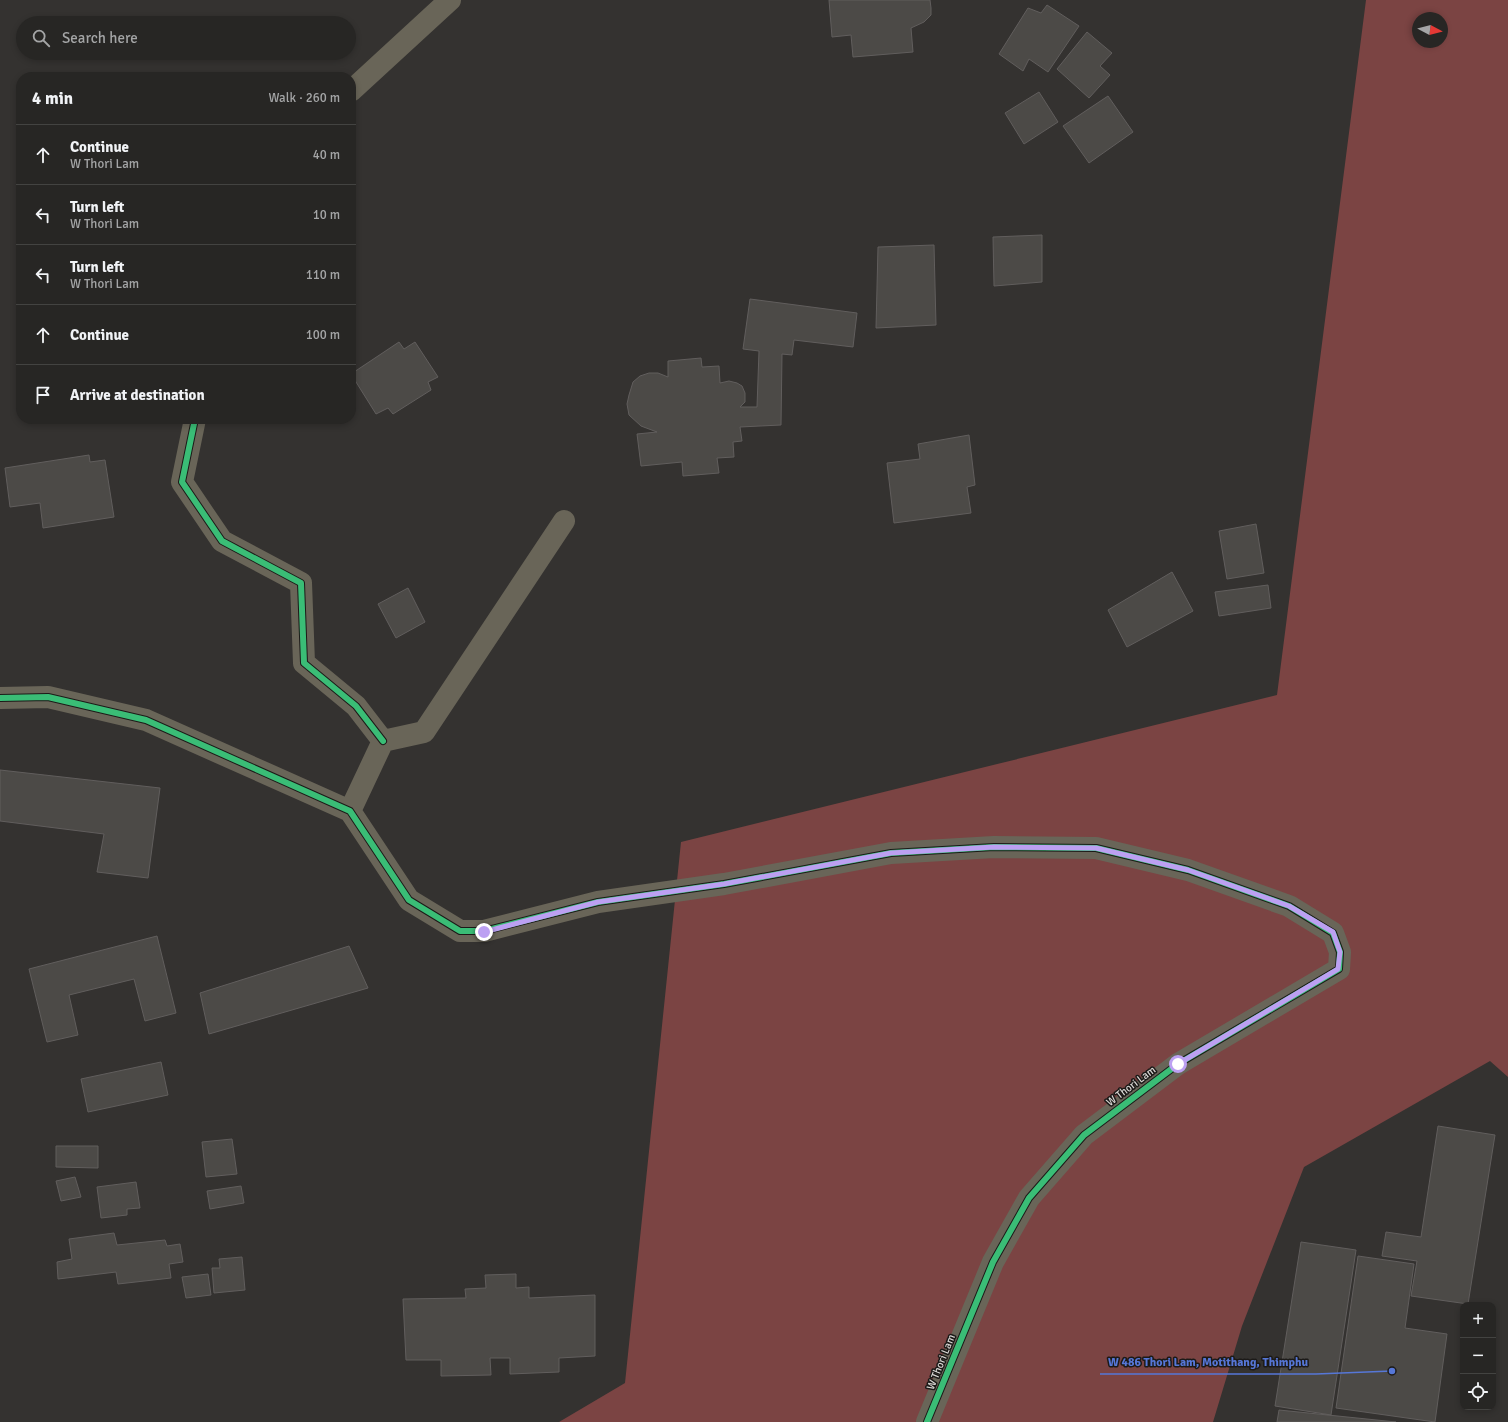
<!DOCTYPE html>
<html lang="en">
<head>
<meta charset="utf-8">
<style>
  body { margin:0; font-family:Signika,sans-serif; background:#2f2e2c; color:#f1f3f6 }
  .controls { position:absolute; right:12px; bottom:12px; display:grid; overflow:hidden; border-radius:8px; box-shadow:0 2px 6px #0003 }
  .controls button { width:36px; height:36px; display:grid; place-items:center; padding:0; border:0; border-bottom:1px solid #434341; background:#272624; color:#f1f3f6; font:20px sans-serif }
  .compass { position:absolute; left:1412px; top:12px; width:36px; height:36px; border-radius:50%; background:#272624; box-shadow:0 2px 6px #0003; rotate:97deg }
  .stop { position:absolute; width:12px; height:12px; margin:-9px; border:3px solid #bca0f2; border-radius:50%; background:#fff }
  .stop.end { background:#bca0f2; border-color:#fff; box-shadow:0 1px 4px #0008 }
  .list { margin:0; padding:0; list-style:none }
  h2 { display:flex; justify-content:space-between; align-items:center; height:52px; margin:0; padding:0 16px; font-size:17px }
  h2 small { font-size:13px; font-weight:400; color:#a4a5a6 }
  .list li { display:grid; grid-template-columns:26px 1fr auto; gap:12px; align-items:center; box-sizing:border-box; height:60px; padding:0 16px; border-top:1px solid #434341 }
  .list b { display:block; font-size:15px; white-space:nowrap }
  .list p { margin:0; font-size:13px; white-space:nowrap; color:#a4a5a6 }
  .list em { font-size:13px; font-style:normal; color:#a4a5a6 }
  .icon { flex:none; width:22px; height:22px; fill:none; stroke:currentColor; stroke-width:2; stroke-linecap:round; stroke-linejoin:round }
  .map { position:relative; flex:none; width:1508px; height:1422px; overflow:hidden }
  .search { position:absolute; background:#272624; box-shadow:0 2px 6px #0003; left:16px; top:16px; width:340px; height:44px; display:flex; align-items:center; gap:10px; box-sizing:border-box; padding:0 14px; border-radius:22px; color:#a4a5a6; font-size:15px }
  .panel { position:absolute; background:#272624; box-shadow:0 2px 6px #0003; left:16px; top:72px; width:340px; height:352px; border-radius:16px }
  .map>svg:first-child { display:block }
  .green { fill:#7b4443; fill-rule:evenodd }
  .building { fill:#4c4a47; stroke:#615e5d }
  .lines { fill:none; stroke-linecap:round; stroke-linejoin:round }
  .minor { stroke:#696558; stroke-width:22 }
  .cycleway-casing { stroke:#1c1a18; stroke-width:8 }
  .cycleway { stroke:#3abd76; stroke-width:6 }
  .route { stroke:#bca0f2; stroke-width:5 }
  .labels { text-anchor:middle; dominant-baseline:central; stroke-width:3; stroke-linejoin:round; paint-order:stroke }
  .street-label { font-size:11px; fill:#dad8d5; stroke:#1c1a18 }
  .leader { fill:none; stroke:#5677d7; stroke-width:1.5 }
  .callout-dot { fill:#5677d7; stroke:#1c1a18; stroke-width:1.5 }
  .callout-label { font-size:12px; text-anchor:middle; font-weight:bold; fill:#5677d7; stroke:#1c1a18; stroke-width:3; stroke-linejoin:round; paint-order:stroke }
</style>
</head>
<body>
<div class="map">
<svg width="1508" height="1422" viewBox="0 0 1508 1422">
  <rect width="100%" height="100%" fill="#343230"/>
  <path class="green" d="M 1366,0 L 1508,0 L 1508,1077 L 1490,1061 L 1304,1167 L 1242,1326 L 1213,1422 L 559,1422 L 625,1383 L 681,842 L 1277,695 ZM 1418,18 L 1442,18 L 1442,42 L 1418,42 Z"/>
  <path class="building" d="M 829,0 L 930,0 L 931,8 L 931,15 L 924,22 L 911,28 L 913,52 L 853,57 L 851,35 L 832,37 Z
    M 1047,5 L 1079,26 L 1048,72 L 1029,59 L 1023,71 L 999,54 L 1028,8 L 1041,13 Z
    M 1087,32 L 1112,53 L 1100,66 L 1110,75 L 1089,98 L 1057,69 Z
    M 1039,92 L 1058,122 L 1024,144 L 1005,113 Z
    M 1108,96 L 1133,132 L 1089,163 L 1063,126 Z
    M 1042,235 L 1042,282 L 994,286 L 993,237 Z
    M 934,245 L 936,325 L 876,328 L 878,247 Z
    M 750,299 L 857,313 L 853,347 L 794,340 L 792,355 L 782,354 L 781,425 L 740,427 L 742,441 L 733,442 L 734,457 L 717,458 L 719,473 L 683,476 L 682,462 L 641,466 L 637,434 L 657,432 L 641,426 L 629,415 L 627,404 L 629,395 L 633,382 L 640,376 L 649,373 L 658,373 L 668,377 L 668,361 L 701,358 L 702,367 L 719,366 L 720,383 L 729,381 L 737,383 L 742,386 L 745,393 L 745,402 L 740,407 L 757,407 L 759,351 L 743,349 Z
    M 399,342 L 404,349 L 415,342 L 438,377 L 428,382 L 431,390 L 393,414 L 388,408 L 376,414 L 351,374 Z
    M 969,435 L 975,485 L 967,487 L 971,513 L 894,523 L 887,463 L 920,459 L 918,444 Z
    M 89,455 L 90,462 L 105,460 L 114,517 L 43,528 L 40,503 L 10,507 L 5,468 Z
    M 1256,524 L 1264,573 L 1227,579 L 1219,531 Z
    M 1172,572 L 1193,611 L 1127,647 L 1108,610 Z
    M 1268,585 L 1271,608 L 1219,616 L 1215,592 Z
    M 408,588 L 425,622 L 396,638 L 378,604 Z
    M 0,770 L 160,788 L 148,878 L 97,872 L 104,834 L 0,821 Z
    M 157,936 L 176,1013 L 145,1021 L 134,979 L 69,995 L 78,1035 L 47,1042 L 29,969 Z
    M 349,946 L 368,988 L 209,1034 L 200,993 Z
    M 161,1062 L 168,1095 L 88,1112 L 81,1079 Z
    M 1438,1126 L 1495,1135 L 1468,1304 L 1411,1296 L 1417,1261 L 1382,1256 L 1386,1232 L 1421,1237 Z
    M 232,1139 L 237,1174 L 206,1177 L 202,1142 Z
    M 56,1146 L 98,1146 L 98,1168 L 56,1167 Z
    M 75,1177 L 81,1197 L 61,1201 L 56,1181 Z
    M 136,1182 L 140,1208 L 127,1209 L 127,1215 L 101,1218 L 97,1187 Z
    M 241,1186 L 244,1203 L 210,1209 L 207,1191 Z
    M 114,1233 L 117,1245 L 165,1240 L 167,1246 L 180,1244 L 183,1262 L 169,1264 L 171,1278 L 118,1284 L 116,1272 L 58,1279 L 57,1262 L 72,1259 L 69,1239 Z
    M 1301,1242 L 1356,1250 L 1331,1415 L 1275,1406 Z
    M 1358,1256 L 1414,1264 L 1405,1328 L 1447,1334 L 1435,1422 L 1336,1408 Z
    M 242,1257 L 245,1290 L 214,1293 L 212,1268 L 220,1268 L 219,1259 Z
    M 208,1274 L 211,1295 L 186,1298 L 182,1277 Z
    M 516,1274 L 516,1288 L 529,1287 L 529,1298 L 595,1295 L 595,1356 L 559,1358 L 559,1372 L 510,1374 L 510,1358 L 490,1358 L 491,1375 L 441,1376 L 441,1360 L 406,1360 L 403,1299 L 466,1298 L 465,1289 L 486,1288 L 485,1275 Z
    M 1279,1410 L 1396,1422 L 1277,1422 Z"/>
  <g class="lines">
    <path class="minor" d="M 351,91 L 450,0
      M 195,419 L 182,482 L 222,541 L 301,583 L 304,663 L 356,706 L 383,741
      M 0,698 L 48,697 L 146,720 L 350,811 L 409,900 L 460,931 L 484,931 L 598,902 L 724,884 L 891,853 L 994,847 L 1096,848 L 1188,870 L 1289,906 L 1333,933 L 1340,952 L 1339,969 L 1178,1064 L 1084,1135 L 1029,1198 L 993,1262 L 927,1422
      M 350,811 L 383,741 L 424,732 L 564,521"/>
    <g class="cycleway-casing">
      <path id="cycleway" d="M 195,419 L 182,482 L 222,541 L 301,583 L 304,663 L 356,706 L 383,741
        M 0,698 L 48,697 L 146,720 L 350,811 L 409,900 L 460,931 L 484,931 L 598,902 L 724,884 L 891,853 L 994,847 L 1096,848 L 1188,870 L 1289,906 L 1333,933 L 1340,952 L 1339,969 L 1178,1064 L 1084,1135 L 1029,1198 L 993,1262 L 927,1422"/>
    </g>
    <use href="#cycleway" class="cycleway"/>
  </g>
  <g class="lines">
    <path class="route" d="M 484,932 L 598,902 L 724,884 L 891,853 L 994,847 L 1096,848 L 1188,870 L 1289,906 L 1333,932 L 1340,952 L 1338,969 L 1178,1064"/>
  </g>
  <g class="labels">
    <g class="street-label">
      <text transform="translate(1131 1086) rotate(-37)">W Thori Lam</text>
      <text transform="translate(941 1362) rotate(-68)">W Thori Lam</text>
    </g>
  </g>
  <path class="leader" d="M1392 1371L1316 1374H1100"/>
  <circle class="callout-dot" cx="1392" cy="1371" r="4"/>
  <g class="callout-label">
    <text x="1208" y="1366">W 486 Thori Lam, Motithang, Thimphu</text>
  </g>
</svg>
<div class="controls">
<button>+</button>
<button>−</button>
<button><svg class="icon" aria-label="locate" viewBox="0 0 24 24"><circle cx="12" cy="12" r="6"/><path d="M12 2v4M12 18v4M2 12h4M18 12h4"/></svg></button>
</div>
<svg class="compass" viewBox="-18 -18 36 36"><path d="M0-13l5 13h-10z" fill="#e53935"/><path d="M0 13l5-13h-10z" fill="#a4a5a6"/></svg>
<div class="stop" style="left:1178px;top:1064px"></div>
<div class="stop end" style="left:484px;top:932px"></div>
<div class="search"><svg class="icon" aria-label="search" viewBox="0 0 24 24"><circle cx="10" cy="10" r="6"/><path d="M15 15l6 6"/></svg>Search here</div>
<section class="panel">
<h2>4 min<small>Walk · 260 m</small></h2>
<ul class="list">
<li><svg class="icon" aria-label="ahead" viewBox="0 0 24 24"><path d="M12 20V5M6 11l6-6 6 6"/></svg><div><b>Continue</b><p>W Thori Lam</p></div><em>40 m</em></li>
<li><svg class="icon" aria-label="left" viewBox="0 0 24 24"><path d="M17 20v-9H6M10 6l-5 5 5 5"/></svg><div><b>Turn left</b><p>W Thori Lam</p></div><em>10 m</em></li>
<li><svg class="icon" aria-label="left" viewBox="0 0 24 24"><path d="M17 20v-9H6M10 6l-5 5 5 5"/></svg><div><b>Turn left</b><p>W Thori Lam</p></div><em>110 m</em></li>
<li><svg class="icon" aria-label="ahead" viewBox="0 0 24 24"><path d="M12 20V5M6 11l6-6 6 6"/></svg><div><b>Continue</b></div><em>100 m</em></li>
<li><svg class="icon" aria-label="arrive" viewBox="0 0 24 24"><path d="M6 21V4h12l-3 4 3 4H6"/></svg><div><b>Arrive at destination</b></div></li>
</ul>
</section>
</div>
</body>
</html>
